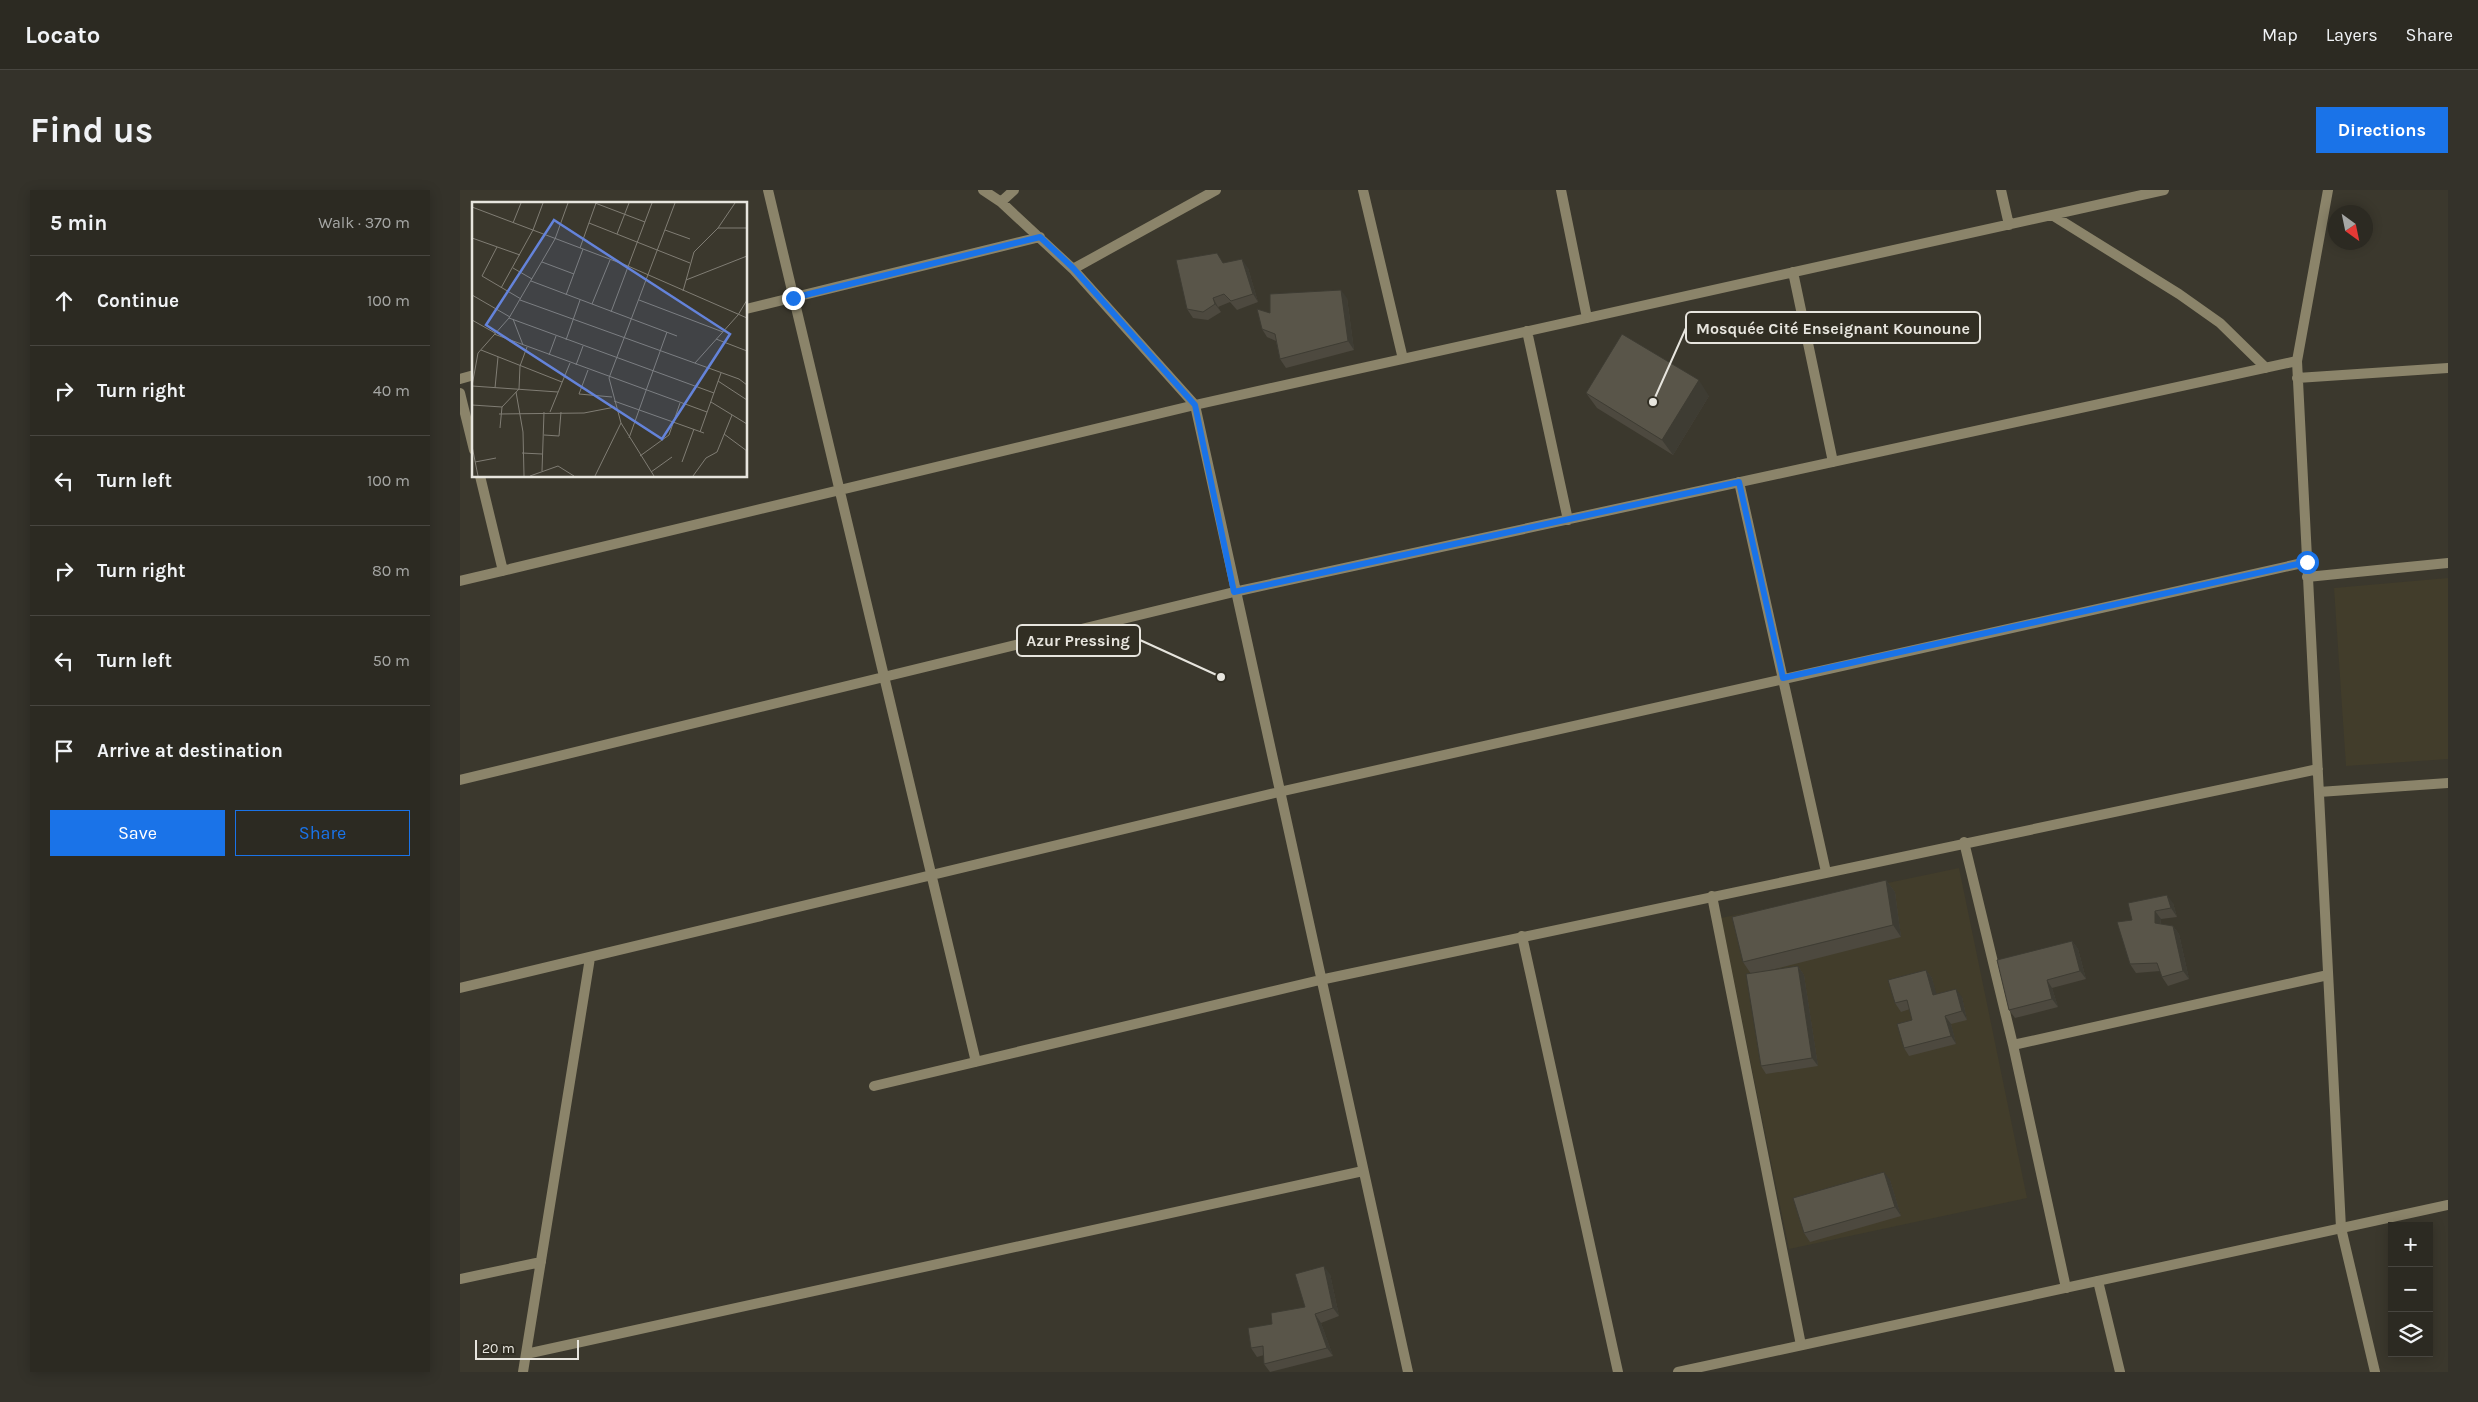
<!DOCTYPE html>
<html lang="en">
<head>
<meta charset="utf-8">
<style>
  body { margin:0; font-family:Karla,sans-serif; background:#34322a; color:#f1f3f6 }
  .controls { position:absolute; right:15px; bottom:15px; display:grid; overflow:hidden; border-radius:0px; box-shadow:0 2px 12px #0003 }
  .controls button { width:45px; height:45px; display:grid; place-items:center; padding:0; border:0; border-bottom:1px solid #484640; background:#2c2a22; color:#f1f3f6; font:25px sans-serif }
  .compass { position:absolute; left:1868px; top:15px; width:45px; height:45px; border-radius:50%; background:#2c2a22; box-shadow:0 2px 12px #0003; rotate:147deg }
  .scale { position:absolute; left:15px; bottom:12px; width:104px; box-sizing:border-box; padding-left:5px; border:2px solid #e7e5de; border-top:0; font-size:14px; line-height:18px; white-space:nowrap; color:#e7e5de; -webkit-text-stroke:4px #312e23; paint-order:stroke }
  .stop { position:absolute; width:15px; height:15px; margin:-11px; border:4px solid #1a73e8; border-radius:50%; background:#fff }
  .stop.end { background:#1a73e8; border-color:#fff; box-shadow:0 1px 5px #0008 }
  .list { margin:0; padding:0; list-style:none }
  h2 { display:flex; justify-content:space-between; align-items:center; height:65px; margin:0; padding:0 20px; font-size:21px }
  h2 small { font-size:16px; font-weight:400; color:#a6a7a5 }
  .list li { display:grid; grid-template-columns:32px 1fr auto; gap:15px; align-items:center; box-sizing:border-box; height:90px; padding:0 20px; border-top:1px solid #484640 }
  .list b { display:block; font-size:19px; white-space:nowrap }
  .list em { font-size:16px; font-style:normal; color:#a6a7a5 }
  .actions { display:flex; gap:10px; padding:15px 20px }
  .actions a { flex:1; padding:11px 0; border:1px solid #1a73e8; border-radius:0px; text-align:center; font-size:18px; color:#1a73e8 }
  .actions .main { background:#1a73e8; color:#fff }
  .icon { flex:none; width:28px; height:28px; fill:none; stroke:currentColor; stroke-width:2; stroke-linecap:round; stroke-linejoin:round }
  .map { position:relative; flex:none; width:1988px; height:1182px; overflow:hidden; border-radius:0px }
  header { display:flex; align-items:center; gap:30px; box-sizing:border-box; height:70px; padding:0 25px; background:#2c2a22; border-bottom:1px solid #484640 }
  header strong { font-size:24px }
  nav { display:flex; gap:28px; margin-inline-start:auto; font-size:18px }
  .intro { display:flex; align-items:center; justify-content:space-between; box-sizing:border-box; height:120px; padding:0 30px }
  h1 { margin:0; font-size:35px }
  .button { padding:12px 22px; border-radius:0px; background:#1a73e8; color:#fff; font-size:18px; font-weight:700 }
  main { display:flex; gap:30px; padding:0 30px }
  aside { flex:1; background:#2c2a22; border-radius:0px; box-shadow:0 2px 12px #0003 }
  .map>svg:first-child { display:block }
  .built { fill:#423d2b }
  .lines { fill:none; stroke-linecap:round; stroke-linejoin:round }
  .minor { stroke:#8b846a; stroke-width:10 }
  .tertiary { stroke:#8b846a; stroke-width:10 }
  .wall { fill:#4d493f }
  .shaded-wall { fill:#3e3c33 }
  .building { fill:#595549; stroke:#3e3c33 }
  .route { stroke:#1a73e8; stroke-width:6 }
  .inset-road { fill:none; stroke:#807d74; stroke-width:1 }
  .view { fill:#6483da; fill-opacity:0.15; stroke:#6483da; stroke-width:2.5 }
  .inset-edge { fill:none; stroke:#e7e5de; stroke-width:2.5 }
  .leader { fill:none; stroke:#e7e5de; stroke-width:2 }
  .callout-dot { fill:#e7e5de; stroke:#312e23; stroke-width:2 }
  .callout { fill:#312e23; stroke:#e7e5de; stroke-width:2 }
  .callout-label { font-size:16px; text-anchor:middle; font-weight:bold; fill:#e7e5de }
</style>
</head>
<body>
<header>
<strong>Locato</strong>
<nav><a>Map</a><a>Layers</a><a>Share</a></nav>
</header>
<div class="intro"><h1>Find us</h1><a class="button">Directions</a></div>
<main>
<aside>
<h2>5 min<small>Walk · 370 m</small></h2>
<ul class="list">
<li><svg class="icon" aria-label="ahead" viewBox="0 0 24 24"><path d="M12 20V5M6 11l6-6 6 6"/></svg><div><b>Continue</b></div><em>100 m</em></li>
<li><svg class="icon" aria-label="right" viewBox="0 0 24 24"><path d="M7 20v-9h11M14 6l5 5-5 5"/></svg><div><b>Turn right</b></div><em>40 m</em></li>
<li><svg class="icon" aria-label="left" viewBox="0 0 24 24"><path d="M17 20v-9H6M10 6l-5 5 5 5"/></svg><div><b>Turn left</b></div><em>100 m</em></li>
<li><svg class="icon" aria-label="right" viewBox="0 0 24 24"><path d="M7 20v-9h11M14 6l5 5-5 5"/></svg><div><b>Turn right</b></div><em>80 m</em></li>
<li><svg class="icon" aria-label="left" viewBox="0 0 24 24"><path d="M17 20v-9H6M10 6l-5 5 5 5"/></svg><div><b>Turn left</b></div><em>50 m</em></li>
<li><svg class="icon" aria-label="arrive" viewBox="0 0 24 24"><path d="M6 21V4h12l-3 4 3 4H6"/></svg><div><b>Arrive at destination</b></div></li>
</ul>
<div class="actions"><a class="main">Save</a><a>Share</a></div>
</aside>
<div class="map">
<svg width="1988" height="1182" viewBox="0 0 1988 1182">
  <rect width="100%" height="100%" fill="#3b382d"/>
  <path class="built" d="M 1988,388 L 1988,569 L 1886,576 L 1874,398 Z
    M 1499,678 L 1567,1008 L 1329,1059 L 1261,728 Z"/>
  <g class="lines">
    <path class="minor" d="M 308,0 L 516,872
      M 523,0 L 541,12 L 613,79 L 735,215 L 948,1182
      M 903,0 L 943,169
      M 1101,0 L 1127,128
      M 1541,0 L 1549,35
      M 1868,0 L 1837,171 L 1881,1038 L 1915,1182
      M 541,12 L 554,0
      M 1592,25 L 1719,104 L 1760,133 L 1806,178
      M 613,79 L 756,0
      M 1333,82 L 1373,272
      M 286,119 L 580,47
      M 1067,141 L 1108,330
      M 1837,188 L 1988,178
      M 0,189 L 14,185
      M 0,203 L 14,260
      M 20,286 L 43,381
      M 1279,292 L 1366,682
      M 1847,387 L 1988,373
      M 0,391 L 735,215 L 1704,0
      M 0,590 L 774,402 L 1837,171
      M 1859,602 L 1988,593
      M 1504,652 L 1553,855 L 1606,1098
      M 1252,706 L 1341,1155
      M 1062,746 L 1158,1182
      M 0,798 L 819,602 L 1847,372
      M 1553,855 L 1868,785
      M 414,896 L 860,790 L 1858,579
      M 0,1089 L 81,1072
      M 1638,1091 L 1660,1182
      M 66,1164 L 903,981
      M 63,1182 L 130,768"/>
    <path class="tertiary" d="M 1218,1182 L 1988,1015"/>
  </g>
  <path class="wall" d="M 764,73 L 788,78 L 798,112 L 777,120 L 770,112 L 758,117 L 761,122 L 748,130 L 733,128 L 727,119 Z
    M 887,108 L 894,160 L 826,178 L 820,169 L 816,151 L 807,147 L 802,139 L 810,123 Z
    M 1126,203 L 1249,206 L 1213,265 L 1137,218 Z
    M 1426,690 L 1435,702 L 1441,747 L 1299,783 L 1338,776 L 1344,785 L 1358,876 L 1306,884 L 1301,876 L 1291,784 L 1283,772 Z
    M 1713,713 L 1717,727 L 1701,729 L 1701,734 L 1713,736 L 1719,744 L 1729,789 L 1708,796 L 1702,787 L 1700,781 L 1676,783 L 1670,774 L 1672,730 Z
    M 1612,751 L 1618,759 L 1626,789 L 1592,798 L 1598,817 L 1555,828 L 1549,820 Z
    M 1466,780 L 1472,788 L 1476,804 L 1502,807 L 1507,830 L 1491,834 L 1496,854 L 1449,866 L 1444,858 L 1452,830 L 1450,819 L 1441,822 L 1435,813 Z
    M 1430,990 L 1441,1026 L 1350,1052 L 1344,1043 Z
    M 870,1084 L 879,1126 L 861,1133 L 873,1166 L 810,1182 L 804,1174 L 804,1165 L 797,1167 L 791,1158 L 812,1134 L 845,1117 Z"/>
  <path class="shaded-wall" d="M 782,69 L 788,78 L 798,112 L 793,104 Z
    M 881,100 L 887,108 L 894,160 L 888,151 Z
    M 753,108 L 758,117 L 761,122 L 755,114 Z
    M 1239,190 L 1249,206 L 1213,265 L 1202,250 Z
    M 1426,690 L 1435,702 L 1441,747 L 1433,735 Z
    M 1707,705 L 1713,713 L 1717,727 L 1711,718 Z
    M 1695,721 L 1701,729 L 1700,742 L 1695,733 Z
    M 1713,736 L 1719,744 L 1729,789 L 1723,781 Z
    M 1612,751 L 1618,759 L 1626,789 L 1620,781 Z
    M 1338,776 L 1344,785 L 1358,876 L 1352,868 Z
    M 1466,780 L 1472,788 L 1479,813 L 1473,805 Z
    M 1587,790 L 1592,798 L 1598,817 L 1592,809 Z
    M 1496,799 L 1502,807 L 1507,830 L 1502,821 Z
    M 1485,826 L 1491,834 L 1496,854 L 1491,846 Z
    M 1424,982 L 1430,990 L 1441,1026 L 1435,1017 Z
    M 864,1076 L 870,1084 L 879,1126 L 873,1118 Z
    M 855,1124 L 861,1133 L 873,1166 L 867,1158 Z"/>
  <path class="building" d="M 757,63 L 763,73 L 782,69 L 793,104 L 771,111 L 764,104 L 753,108 L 755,114 L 743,122 L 727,119 L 716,70 Z
    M 881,100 L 888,151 L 820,169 L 815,144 L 802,139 L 797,119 L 810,123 L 810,104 Z
    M 1162,144 L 1239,190 L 1202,250 L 1126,203 Z
    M 1426,690 L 1433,735 L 1283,772 L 1272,727 Z
    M 1707,705 L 1711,718 L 1695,721 L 1695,733 L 1713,736 L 1723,781 L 1702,787 L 1697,773 L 1670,774 L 1657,732 L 1672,730 L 1668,713 Z
    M 1612,751 L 1620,781 L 1587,790 L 1592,809 L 1549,820 L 1537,770 Z
    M 1338,776 L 1352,868 L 1301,876 L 1286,784 Z
    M 1466,780 L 1473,805 L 1496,799 L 1502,821 L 1485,826 L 1491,846 L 1444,858 L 1437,834 L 1452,830 L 1447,810 L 1435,813 L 1428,790 Z
    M 1424,982 L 1435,1017 L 1344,1043 L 1333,1008 Z
    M 864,1076 L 873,1118 L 855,1124 L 867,1158 L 804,1174 L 803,1156 L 791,1158 L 788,1138 L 812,1134 L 811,1123 L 845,1117 L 835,1084 Z"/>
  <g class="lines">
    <path class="route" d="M 333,108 L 580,47 L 613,78 L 735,215 L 774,402 L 1279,292 L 1323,488 L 1847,372"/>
  </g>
  <g transform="translate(12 12)">
    <rect width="275" height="275" fill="#3b382d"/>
    <path class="inset-road" d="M 123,1 L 173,20M 0,5 L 156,64 L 275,116M 41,21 L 49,1M 117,21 L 218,61M 246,26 L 275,26M 193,28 L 218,37M 145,32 L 157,1M 0,36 L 48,53M 25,45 L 10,74 L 49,97M 108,46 L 124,1M 70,60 L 102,72M 41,66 L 60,77M 214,78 L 275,54M 59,79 L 205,134M 29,86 L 61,28 L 71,1M 211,89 L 222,50 L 246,26 L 263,1M 0,93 L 38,115M 94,93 L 111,47M 48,98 L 267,177 L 275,183M 167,98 L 251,130M 120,102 L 138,58M 139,110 L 180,1M 37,116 L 242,191M 41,117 L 51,143M 0,118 L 23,131M 22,132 L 235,210M 244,137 L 275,149M 94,138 L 108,98M 9,148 L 90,180M 77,153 L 84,134M 223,161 L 266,113 L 275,98M 104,163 L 111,144M 116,168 L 107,192 L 140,195M 246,179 L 275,198M 0,184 L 6,151 L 37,116 L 83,37 L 96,1M 0,184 L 86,190M 23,186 L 26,155M 44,190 L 51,230 L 52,274M 142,199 L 232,231M 239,200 L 275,222M 0,203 L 30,205M 78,210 L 98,161M 27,212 L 112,211 L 143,205M 28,226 L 30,205 L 47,187 L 48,164 L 55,145M 228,230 L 249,171M 252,232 L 275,249M 72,233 L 87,234 L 89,210M 157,236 L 195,130M 0,244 L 6,274M 50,251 L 70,252M 168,254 L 197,233 L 208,201M 3,260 L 24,256M 210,260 L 222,227M 70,269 L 72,210M 179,270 L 200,255M 58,274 L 86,264 L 102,274M 123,274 L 149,221M 182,274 L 149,221 L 137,176 L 203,1M 221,274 L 234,256 L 245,250 L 260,213M 274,274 L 274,248"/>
    <path class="view" d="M 82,18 L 258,132 L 190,237 L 14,123 Z"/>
    <rect width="275" height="275" class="inset-edge"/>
  </g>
  <path class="leader" d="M1193 212L1226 138M761 487L680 450"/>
  <g class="callout-dot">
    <circle cx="1193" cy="212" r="5"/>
    <circle cx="761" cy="487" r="5"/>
  </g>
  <g class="callout">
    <rect x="1226" y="122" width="294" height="31" rx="5"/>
    <rect x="557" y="435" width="123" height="31" rx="5"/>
  </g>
  <g class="callout-label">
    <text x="1373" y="144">Mosquée Cité Enseignant Kounoune</text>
    <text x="618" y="456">Azur Pressing</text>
  </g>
</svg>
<div class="controls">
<button>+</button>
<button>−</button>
<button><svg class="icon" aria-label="layers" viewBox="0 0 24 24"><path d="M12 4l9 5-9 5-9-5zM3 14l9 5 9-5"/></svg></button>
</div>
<svg class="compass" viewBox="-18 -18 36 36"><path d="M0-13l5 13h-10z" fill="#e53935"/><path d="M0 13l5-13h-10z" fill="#a6a7a5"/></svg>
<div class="scale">20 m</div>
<div class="stop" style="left:1847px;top:372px"></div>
<div class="stop end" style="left:333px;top:108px"></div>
</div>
</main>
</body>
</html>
